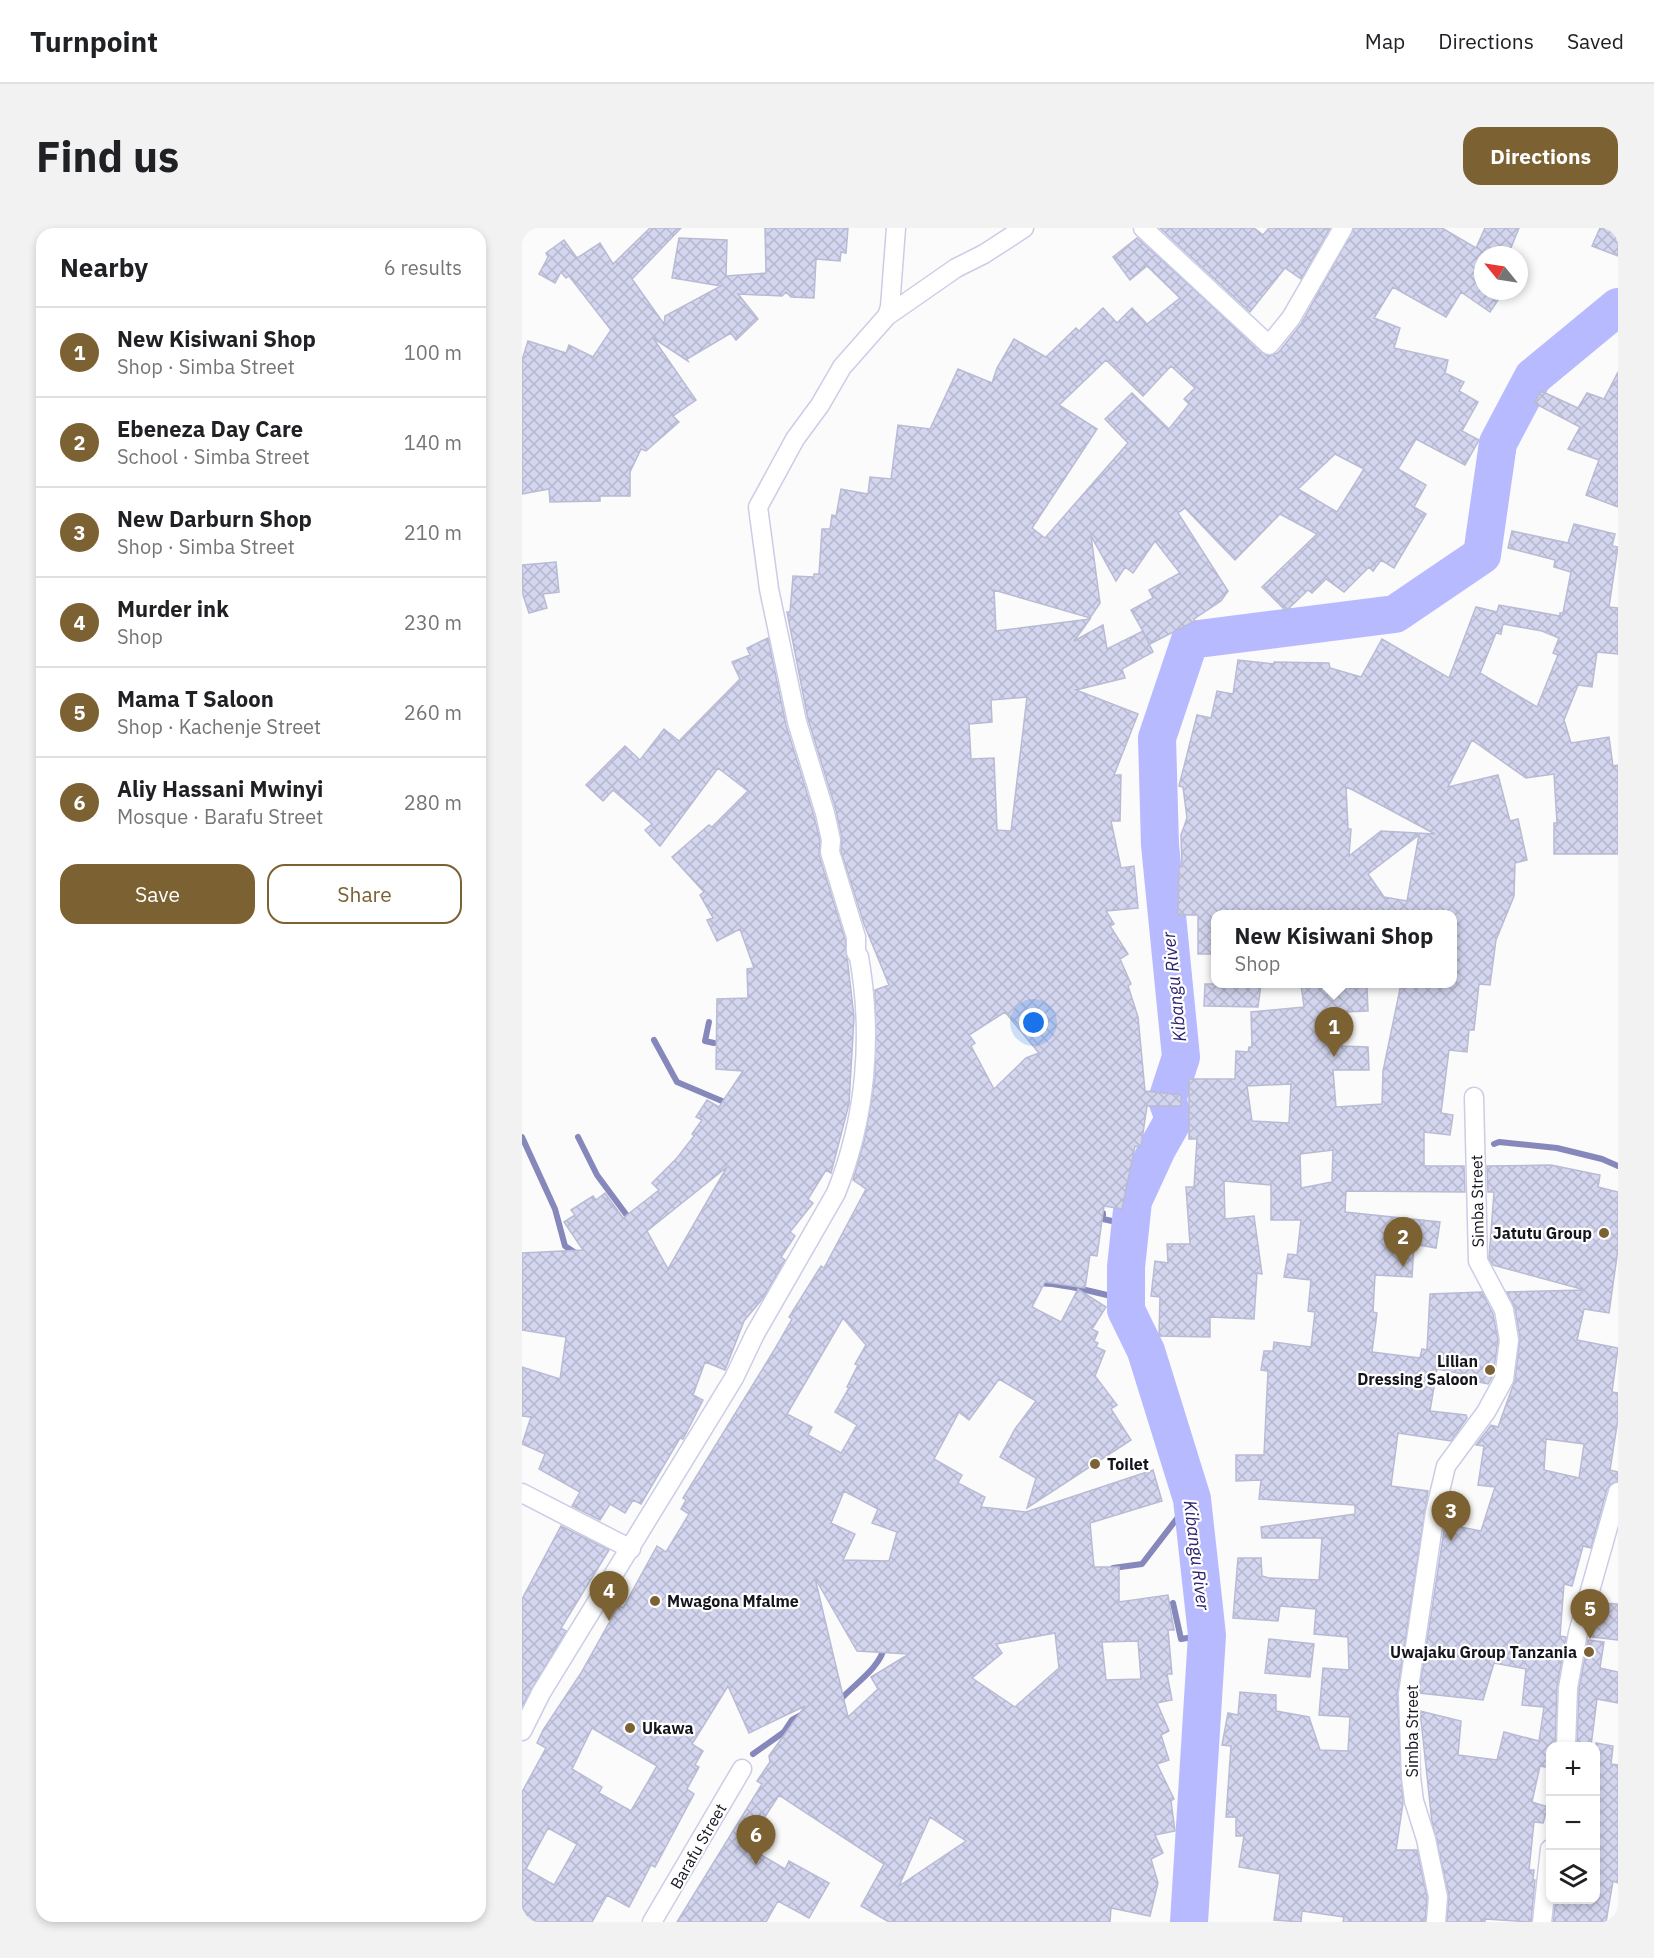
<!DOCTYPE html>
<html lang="en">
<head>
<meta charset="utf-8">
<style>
  body { margin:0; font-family:"IBM Plex Sans",sans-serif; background:#f2f2f2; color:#202124 }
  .controls { position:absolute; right:18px; bottom:18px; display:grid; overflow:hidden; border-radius:12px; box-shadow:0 3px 9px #0003 }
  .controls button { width:54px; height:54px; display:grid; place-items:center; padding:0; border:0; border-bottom:2px solid #e0e0e0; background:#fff; color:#202124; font:30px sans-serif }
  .compass { position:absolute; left:952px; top:18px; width:54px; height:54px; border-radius:50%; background:#fff; box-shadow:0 3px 9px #0003; rotate:300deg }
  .you { position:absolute; left:512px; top:795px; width:21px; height:21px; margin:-15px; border:4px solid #fff; border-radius:50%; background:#1a73e8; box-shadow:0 0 0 9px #1a73e833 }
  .badge { display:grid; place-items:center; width:39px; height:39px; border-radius:50%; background:#7c6233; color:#fff; font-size:20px; font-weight:700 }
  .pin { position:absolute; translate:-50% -50px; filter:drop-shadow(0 2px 3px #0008) }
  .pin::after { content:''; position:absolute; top:32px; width:21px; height:18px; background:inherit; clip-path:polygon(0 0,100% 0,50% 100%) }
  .popup { position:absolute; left:689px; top:682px; width:246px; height:78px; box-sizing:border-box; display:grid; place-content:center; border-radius:12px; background:#fff; filter:drop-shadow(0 2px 4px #0005); font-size:20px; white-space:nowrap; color:#757577 }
  .popup b { font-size:22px; color:#202124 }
  .popup::after { content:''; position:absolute; left:50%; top:100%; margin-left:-12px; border:12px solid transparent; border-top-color:#fff }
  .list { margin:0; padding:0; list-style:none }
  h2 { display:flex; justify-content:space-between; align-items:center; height:78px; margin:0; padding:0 24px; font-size:26px }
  h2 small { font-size:20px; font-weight:400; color:#757577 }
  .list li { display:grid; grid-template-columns:39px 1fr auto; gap:18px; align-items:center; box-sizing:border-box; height:90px; padding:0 24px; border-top:2px solid #e0e0e0 }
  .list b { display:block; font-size:22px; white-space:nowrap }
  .list p { margin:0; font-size:20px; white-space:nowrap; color:#757577 }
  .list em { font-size:20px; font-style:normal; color:#757577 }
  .actions { display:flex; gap:12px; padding:18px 24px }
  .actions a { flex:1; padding:14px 0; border:2px solid #7c6233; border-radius:18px; text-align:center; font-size:21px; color:#7c6233 }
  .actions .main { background:#7c6233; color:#fff }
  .icon { flex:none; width:33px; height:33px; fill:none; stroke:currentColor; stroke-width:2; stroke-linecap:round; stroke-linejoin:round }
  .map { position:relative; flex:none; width:1096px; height:1694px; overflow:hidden; border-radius:18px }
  header { display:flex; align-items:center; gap:36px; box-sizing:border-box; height:84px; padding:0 30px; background:#fff; border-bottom:2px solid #e0e0e0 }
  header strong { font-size:28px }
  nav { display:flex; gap:33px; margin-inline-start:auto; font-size:21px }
  .intro { display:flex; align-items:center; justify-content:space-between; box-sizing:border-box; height:144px; padding:0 36px }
  h1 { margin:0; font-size:42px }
  .button { padding:15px 27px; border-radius:18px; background:#7c6233; color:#fff; font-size:21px; font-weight:700 }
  main { display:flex; gap:36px; padding:0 36px }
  aside { flex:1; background:#fff; border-radius:18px; box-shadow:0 3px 9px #0003 }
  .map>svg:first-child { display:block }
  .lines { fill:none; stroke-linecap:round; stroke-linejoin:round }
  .stream { stroke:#8688bc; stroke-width:6 }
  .river { stroke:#b7baff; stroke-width:38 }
  .building { fill:url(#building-cross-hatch); stroke:#b9bbd4; stroke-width:1.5; fill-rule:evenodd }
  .street-casing { stroke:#cbcde6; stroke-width:21 }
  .street { stroke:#fff; stroke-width:18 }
  .poi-dot { fill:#7c6233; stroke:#fff; stroke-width:2 }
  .labels { text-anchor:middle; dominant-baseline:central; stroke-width:4.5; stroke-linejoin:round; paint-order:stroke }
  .street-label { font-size:16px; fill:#15151e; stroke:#fff }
  .poi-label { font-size:16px; font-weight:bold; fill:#15151e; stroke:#fff; text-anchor:end }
  .water-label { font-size:18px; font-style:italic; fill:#2b216e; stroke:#fff }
</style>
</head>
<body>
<header>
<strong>Turnpoint</strong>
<nav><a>Map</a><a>Directions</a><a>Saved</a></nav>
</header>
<div class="intro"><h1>Find us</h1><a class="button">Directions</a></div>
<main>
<aside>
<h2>Nearby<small>6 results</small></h2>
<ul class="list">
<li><span class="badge">1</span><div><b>New Kisiwani Shop</b><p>Shop · Simba Street</p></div><em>100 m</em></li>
<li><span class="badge">2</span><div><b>Ebeneza Day Care</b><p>School · Simba Street</p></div><em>140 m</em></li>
<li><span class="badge">3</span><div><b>New Darburn Shop</b><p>Shop · Simba Street</p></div><em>210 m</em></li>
<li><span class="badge">4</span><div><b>Murder ink</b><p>Shop</p></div><em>230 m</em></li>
<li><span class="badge">5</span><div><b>Mama T Saloon</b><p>Shop · Kachenje Street</p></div><em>260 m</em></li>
<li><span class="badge">6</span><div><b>Aliy Hassani Mwinyi</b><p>Mosque · Barafu Street</p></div><em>280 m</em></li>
</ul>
<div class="actions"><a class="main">Save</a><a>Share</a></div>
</aside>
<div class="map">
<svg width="1096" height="1694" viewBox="0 0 1096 1694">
  <defs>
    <pattern id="building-cross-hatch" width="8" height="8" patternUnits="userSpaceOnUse" patternTransform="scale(1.5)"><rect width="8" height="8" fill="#d4d6f0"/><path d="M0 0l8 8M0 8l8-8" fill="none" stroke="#b5b7cd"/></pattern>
  </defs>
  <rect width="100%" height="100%" fill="#fbfbfb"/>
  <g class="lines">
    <path class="stream" d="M 187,794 L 183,813 L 192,815
      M 132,812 L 155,854 L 207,876
      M 0,909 L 33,981 L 43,1018 L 55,1026
      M 56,909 L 75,947 L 109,993
      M 972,916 L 977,914 L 1035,920 L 1080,931 L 1096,938
      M 576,984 L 581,985 L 581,991 L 608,997
      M 515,1055 C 546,1056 573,1065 604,1071
      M 591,1340 L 620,1336 L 670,1271
      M 651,1375 L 659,1411 L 685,1407
      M 316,1470 L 320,1470 C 335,1454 358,1440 363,1417
      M 231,1526 L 262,1504 L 270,1492 L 281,1486"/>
    <path class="river" d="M 667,1694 L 685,1407 L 670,1271 L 624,1123 L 604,1082 L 604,1039 L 611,973 L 635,921 L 652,891 L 645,872 L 659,829 L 638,617 L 635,510 L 668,412 L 873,386 L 960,327 L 976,215 L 1011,149 L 1096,79"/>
  </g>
  <path class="building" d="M 128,0 L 159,0 L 110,51 L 142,96 L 143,88 L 199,58 L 150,50 L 157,10 L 205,12 L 204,48 L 244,45 L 243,0 L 326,0 L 324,25 L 319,24 L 318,33 L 294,31 L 292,70 L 269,69 L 264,64 L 260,68 L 216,66 L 236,91 L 214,112 L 209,105 L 165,131 L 166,133 L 131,110 L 174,172 L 151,188 L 157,194 L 124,223 L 119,221 L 108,244 L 108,268 L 78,268 L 78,273 L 28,274 L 27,261 L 0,266 L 0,132 L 6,113 L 44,125 L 47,117 L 71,129 L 89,102 L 47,48 L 44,50 L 39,44 L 33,55 L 17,46 L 26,29 L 24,25 L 42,12 L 55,30 L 78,15 L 91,36 Z
    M 638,0 L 732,0 L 741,7 L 747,0 L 808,0 L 779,51 L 763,40 L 728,84 Z
    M 832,0 L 920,0 L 954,20 L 963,0 L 997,0 L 986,27 L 961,27 L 961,63 L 982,63 L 968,84 L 939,64 L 924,89 L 871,59 L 852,90 L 878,100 L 872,120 L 926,132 L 923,145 L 942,154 L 937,163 L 956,174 L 940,203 L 957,212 L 943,237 L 894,211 L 876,241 L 904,257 L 892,279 L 904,286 L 872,340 L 859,332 L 851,343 L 847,339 L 822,364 L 804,351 L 790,365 L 786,362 L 764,383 L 740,359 L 795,306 L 758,286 L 713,332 L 663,280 L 656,285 L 706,363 L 699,373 L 672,391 L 673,393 L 628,416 L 609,382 L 631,370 L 627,362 L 658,345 L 633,313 L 611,345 L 603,339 L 594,353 L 569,308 L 578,375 L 568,390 L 472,362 L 474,403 L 568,391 L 552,413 L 581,397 L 585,421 L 621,403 L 631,424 L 600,441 L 603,450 L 554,462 L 616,486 L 592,547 L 599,547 L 598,593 L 589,593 L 599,640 L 612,638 L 616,680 L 584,683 L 592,696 L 588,698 L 606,726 L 598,731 L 609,756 L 606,758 L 616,789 L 623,863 L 659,867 L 659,878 L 625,878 L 619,919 L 613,918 L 600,981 L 582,978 L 575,1028 L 568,1027 L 563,1060 L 523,1054 L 510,1079 L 539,1094 L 556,1061 L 584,1079 L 570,1101 L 576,1104 L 572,1113 L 576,1115 L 574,1119 L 583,1123 L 573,1148 L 595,1177 L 589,1181 L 609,1212 L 505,1280 L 514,1250 L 478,1229 L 493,1201 L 514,1173 L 477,1151 L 447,1192 L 437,1184 L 412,1231 L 440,1247 L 436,1255 L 463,1269 L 459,1279 L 504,1284 L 631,1242 L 640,1273 L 568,1295 L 572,1339 L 597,1339 L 597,1374 L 646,1367 L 652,1402 L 646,1402 L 650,1446 L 645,1446 L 650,1472 L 635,1475 L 647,1503 L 639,1507 L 647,1532 L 635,1536 L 652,1571 L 649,1573 L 653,1603 L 633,1607 L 641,1625 L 629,1631 L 636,1655 L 628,1688 L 589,1680 L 588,1694 L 367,1694 L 339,1678 L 362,1636 L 257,1567 L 224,1618 L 263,1641 L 267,1633 L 307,1655 L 287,1690 L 256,1673 L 244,1694 L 155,1694 L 240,1556 L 235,1553 L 248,1534 L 247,1528 L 283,1478 L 227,1505 L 206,1458 L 170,1516 L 181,1523 L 173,1537 L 177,1539 L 165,1561 L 172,1566 L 133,1639 L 129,1637 L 107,1679 L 85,1667 L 70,1694 L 0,1694 L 0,1564 L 24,1520 L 15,1515 L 21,1502 L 59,1445 L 97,1377 L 101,1380 L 135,1318 L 144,1324 L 167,1286 L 159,1281 L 164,1272 L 161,1270 L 251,1124 L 270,1091 L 267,1089 L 299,1038 L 302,1040 L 344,961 L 331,952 L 343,910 L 353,850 L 353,762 L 367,757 L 342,696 L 319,623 L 320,610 L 314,582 L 286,491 L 265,384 L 268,384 L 271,348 L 292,349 L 292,346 L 297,346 L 300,301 L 308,301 L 310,287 L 314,288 L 319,261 L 346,266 L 348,249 L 369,251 L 376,197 L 408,201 L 436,141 L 470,155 L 475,140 L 492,111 L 524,129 L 554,100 L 557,103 L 581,80 L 595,95 L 610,80 L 625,96 L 658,70 L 625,38 L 608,52 L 591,29 L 615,10 L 745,128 L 756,125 L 779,96 ZM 584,132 L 621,168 L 649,138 L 673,160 L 662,171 L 667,176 L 647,201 L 610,165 L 583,191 L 606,215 L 523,310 L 510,300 L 575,201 L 537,177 ZM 813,226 L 842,241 L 815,284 L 776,261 ZM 505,469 L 489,603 L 475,602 L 472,530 L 449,531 L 447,496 L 470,494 L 469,472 ZM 483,784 L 517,825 L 504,830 L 472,861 L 449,818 L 453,815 L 447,807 ZM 321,1090 L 344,1117 L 333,1136 L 336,1137 L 325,1159 L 327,1160 L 313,1184 L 335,1197 L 319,1225 L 286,1207 L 290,1199 L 265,1186 ZM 322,1263 L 356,1281 L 350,1295 L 375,1304 L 367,1333 L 321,1332 L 333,1306 L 309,1295 ZM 293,1350 L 335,1423 L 387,1426 L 349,1449 L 356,1461 L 326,1489 ZM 533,1405 L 537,1440 L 493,1479 L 450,1450 L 480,1425 L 474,1416 ZM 616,1413 L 619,1451 L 584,1452 L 580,1414 ZM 70,1500 L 135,1538 L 109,1583 L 77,1565 L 80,1559 L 50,1541 ZM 408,1589 L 444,1613 L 377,1658 ZM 26,1600 L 55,1616 L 32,1657 L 4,1641 Z
    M 1078,0 L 1096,0 L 1096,28 L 1070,18 Z
    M 1096,144 L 1096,279 L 1064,267 L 1077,232 L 1046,221 L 1058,199 L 1012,175 L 1019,163 L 1056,180 L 1065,165 L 1082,171 Z
    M 1052,296 L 1093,306 L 1090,318 L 1096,319 L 1087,379 L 1096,380 L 1096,426 L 1075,424 L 1070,459 L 1056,457 L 1042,492 L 1049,515 L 1087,509 L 1091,538 L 1096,537 L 1096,626 L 1032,626 L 1032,595 L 1035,595 L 1032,546 L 1004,550 L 950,512 L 926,559 L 976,547 L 988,593 L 996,591 L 1005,632 L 993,635 L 992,668 L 974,712 L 968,757 L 957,756 L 952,802 L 947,802 L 945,824 L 927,822 L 919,885 L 931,887 L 928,907 L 902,904 L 902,938 L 942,938 L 943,964 L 824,963 L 823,984 L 918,994 L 914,1020 L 892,1016 L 890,1049 L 853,1047 L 851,1084 L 855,1085 L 850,1124 L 898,1130 L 900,1121 L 905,1122 L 908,1066 L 960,1064 L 971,1086 L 976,1112 L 971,1147 L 966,1156 L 956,1154 L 957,1149 L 915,1141 L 908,1183 L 944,1187 L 945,1190 L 929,1213 L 876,1205 L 869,1258 L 906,1263 L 875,1466 L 881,1575 L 874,1622 L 895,1622 L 905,1670 L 903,1694 L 821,1694 L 822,1689 L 780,1683 L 779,1694 L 752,1692 L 758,1646 L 717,1639 L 722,1608 L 714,1608 L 714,1589 L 704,1589 L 709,1518 L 700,1517 L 706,1485 L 716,1487 L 718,1464 L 754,1467 L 754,1483 L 787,1489 L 798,1522 L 826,1523 L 828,1489 L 797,1487 L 801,1440 L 827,1442 L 826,1409 L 792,1406 L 794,1381 L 758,1378 L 756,1393 L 711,1390 L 716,1330 L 739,1330 L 740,1348 L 747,1350 L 797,1352 L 800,1310 L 740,1310 L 739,1299 L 833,1286 L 833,1277 L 737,1271 L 739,1252 L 714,1253 L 714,1227 L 742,1227 L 746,1143 L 739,1142 L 742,1123 L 751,1123 L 752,1114 L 789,1119 L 793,1084 L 786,1083 L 789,1052 L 762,1049 L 766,1026 L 775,1027 L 779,992 L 749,992 L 749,957 L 702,953 L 703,991 L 732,988 L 740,1046 L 735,1045 L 732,1091 L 688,1089 L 688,1109 L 637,1108 L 638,1069 L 629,1068 L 633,1033 L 646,1035 L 645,1016 L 668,1016 L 664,959 L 672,959 L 675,911 L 667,911 L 667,851 L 713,851 L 714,823 L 726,824 L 727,819 L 730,819 L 729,784 L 782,779 L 779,756 L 828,756 L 828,760 L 845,759 L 846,783 L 821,784 L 820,818 L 846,819 L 847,842 L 811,842 L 814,879 L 860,876 L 861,843 L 879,756 L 930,756 L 930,687 L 693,687 L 693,726 L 676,726 L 676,687 L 656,687 L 657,639 L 660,639 L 659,607 L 665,590 L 661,559 L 657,558 L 675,487 L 689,490 L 695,463 L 711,466 L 716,432 L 752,436 L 752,434 L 807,435 L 808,440 L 839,449 L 860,411 L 927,450 L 954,379 L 975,384 L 977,377 L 1038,388 L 1038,385 L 1041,385 L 1049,344 L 1032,339 L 1033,332 L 986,320 L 990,303 L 1046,315 ZM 981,396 L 1020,403 L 1037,410 L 1031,425 L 1036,427 L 1015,479 L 958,445 L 974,405 L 979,406 ZM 824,559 L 831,562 L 913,606 L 859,603 L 827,628 L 829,601 L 826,601 ZM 897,607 L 885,673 L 862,669 L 846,646 ZM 769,856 L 767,895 L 730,893 L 725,858 ZM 811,922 L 810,954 L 779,960 L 778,926 Z
    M 34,334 L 37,364 L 21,366 L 25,380 L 7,385 L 1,367 L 0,337 Z
    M 246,410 L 264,497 L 292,588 L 298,613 L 297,627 L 323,711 L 332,789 L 327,876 L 309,945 L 304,942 L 286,971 L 291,975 L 268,1004 L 273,1008 L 259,1029 L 263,1032 L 241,1070 L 222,1093 L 203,1142 L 183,1134 L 171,1167 L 181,1172 L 161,1211 L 158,1210 L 119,1276 L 111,1272 L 103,1285 L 88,1276 L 78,1292 L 50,1278 L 58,1264 L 17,1241 L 23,1226 L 0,1216 L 9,1189 L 0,1188 L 0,1139 L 38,1151 L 44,1109 L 0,1102 L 0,1025 L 61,1022 L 42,994 L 53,987 L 49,982 L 71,968 L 74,972 L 83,965 L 101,990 L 137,962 L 130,955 L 155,930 L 172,908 L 170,906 L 180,892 L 174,889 L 185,872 L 197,879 L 221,843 L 194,841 L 195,771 L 226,770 L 225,741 L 232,740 L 218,701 L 195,713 L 185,692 L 191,690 L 178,667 L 182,664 L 150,629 L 187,597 L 190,599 L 226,563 L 196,540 L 138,618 L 123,602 L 130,596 L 91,562 L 81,573 L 64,557 L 103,518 L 118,532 L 142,501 L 157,513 L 218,451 L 210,434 L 228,427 L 225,420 ZM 205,939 L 146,1041 L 125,1003 Z
    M 683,756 L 739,756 L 736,779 L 682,778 Z
    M 1029,937 L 1078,947 L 1076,959 L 1096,964 L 1096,1021 L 1087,1085 L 1062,1081 L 1055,1112 L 1096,1120 L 1090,1164 L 1096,1165 L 1096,1191 L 1088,1242 L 1096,1244 L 1096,1253 L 1089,1256 L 1085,1261 L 1069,1320 L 1061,1318 L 1050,1358 L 1042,1356 L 1038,1408 L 1044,1409 L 1035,1459 L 1033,1518 L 1029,1518 L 1029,1540 L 1018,1538 L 1010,1574 L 1026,1579 L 1021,1595 L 1012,1594 L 1007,1642 L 1012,1642 L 1011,1652 L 1013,1652 L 1009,1694 L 963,1691 L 963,1694 L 925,1694 L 927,1667 L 910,1594 L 898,1483 L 939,1493 L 936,1527 L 975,1532 L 982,1504 L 1017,1513 L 1022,1479 L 1000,1477 L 1004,1441 L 972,1435 L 961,1472 L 897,1465 L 923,1296 L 959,1303 L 973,1259 L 956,1257 L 962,1218 L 954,1217 L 969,1197 L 976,1199 L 993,1152 L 998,1110 L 993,1080 L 985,1064 L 1063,1062 L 971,1037 L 967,1030 L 972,964 L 966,964 L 965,938 ZM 1024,1211 L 1062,1216 L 1057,1250 L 1022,1242 Z
    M 39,1298 L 87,1322 L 39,1400 L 44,1403 L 0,1478 L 0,1371 Z
    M 1076,1375 L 1096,1376 L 1096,1412 L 1070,1409 Z
    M 747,1411 L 792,1416 L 788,1449 L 743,1445 Z
    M 1066,1412 L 1082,1414 L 1078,1440 L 1096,1444 L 1096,1475 L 1075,1471 L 1069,1518 L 1055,1518 L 1057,1461 Z
    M 1074,1515 L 1091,1518 L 1089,1536 L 1096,1537 L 1096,1655 L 1091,1653 L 1084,1694 L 1031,1694 L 1034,1671 L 1074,1671 Z"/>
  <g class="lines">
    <g class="street-casing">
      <path id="street" d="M 621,0 L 747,117 L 769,90 L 821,0
        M 365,88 L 434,40 L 462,26 L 502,0
        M 0,1265 L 109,1321
        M 0,1503 L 19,1465 L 212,1150 L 233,1106 L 314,965 C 344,890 351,808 337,729 L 334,724 L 334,709 L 308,624 L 309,612 L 303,585 L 275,494 L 247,361 L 236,279 L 273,211 L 298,177 L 320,139 L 365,88 L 368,79 L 374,0
        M 1044,1518 L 1046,1460 L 1056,1405 L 1096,1264
        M 130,1694 L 220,1541
        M 914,1694 L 916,1669 L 904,1611 L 892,1573 L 889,1549 L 886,1466 L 913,1284 L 924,1238 L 964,1184 L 982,1151 L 987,1112 L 982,1082 L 956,1033 L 952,869
        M 1020,1694 L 1028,1621"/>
    </g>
    <use href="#street" class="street"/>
  </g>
  <g class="poi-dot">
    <circle cx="1082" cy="1005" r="6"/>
    <circle cx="968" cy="1142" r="6"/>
    <circle cx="573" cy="1236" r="6"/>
    <circle cx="133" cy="1373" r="6"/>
    <circle cx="1067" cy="1424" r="6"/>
    <circle cx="108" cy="1500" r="6"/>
  </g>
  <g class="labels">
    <g class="street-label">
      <text transform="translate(955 973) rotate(-91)">Simba Street</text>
      <text transform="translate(890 1503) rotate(-90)">Simba Street</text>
      <text transform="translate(176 1618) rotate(-60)">Barafu Street</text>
    </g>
    <g class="poi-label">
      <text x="1070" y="1005">Jatutu Group</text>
      <text x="956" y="1133">Lilian<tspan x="956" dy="18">Dressing Saloon</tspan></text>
      <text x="585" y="1236" text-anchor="start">Toilet</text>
      <text x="145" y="1373" text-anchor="start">Mwagona Mfalme</text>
      <text x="1055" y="1424">Uwajaku Group Tanzania</text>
      <text x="120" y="1500" text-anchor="start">Ukawa</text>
    </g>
    <g class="water-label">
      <text transform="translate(652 759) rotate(-96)">Kibangu River</text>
      <text transform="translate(675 1327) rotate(83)">Kibangu River</text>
    </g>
  </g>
</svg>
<div class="controls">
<button>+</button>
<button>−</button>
<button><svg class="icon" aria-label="layers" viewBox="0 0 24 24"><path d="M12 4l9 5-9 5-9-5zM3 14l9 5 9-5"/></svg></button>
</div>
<svg class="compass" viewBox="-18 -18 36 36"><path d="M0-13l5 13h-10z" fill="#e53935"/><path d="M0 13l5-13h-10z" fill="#757577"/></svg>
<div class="you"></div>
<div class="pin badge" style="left:812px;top:829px">1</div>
<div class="popup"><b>New Kisiwani Shop</b>Shop</div>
<div class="pin badge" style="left:881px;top:1039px">2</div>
<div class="pin badge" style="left:929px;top:1313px">3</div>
<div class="pin badge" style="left:87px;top:1393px">4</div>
<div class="pin badge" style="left:1068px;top:1411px">5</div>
<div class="pin badge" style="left:234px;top:1637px">6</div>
</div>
</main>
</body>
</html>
